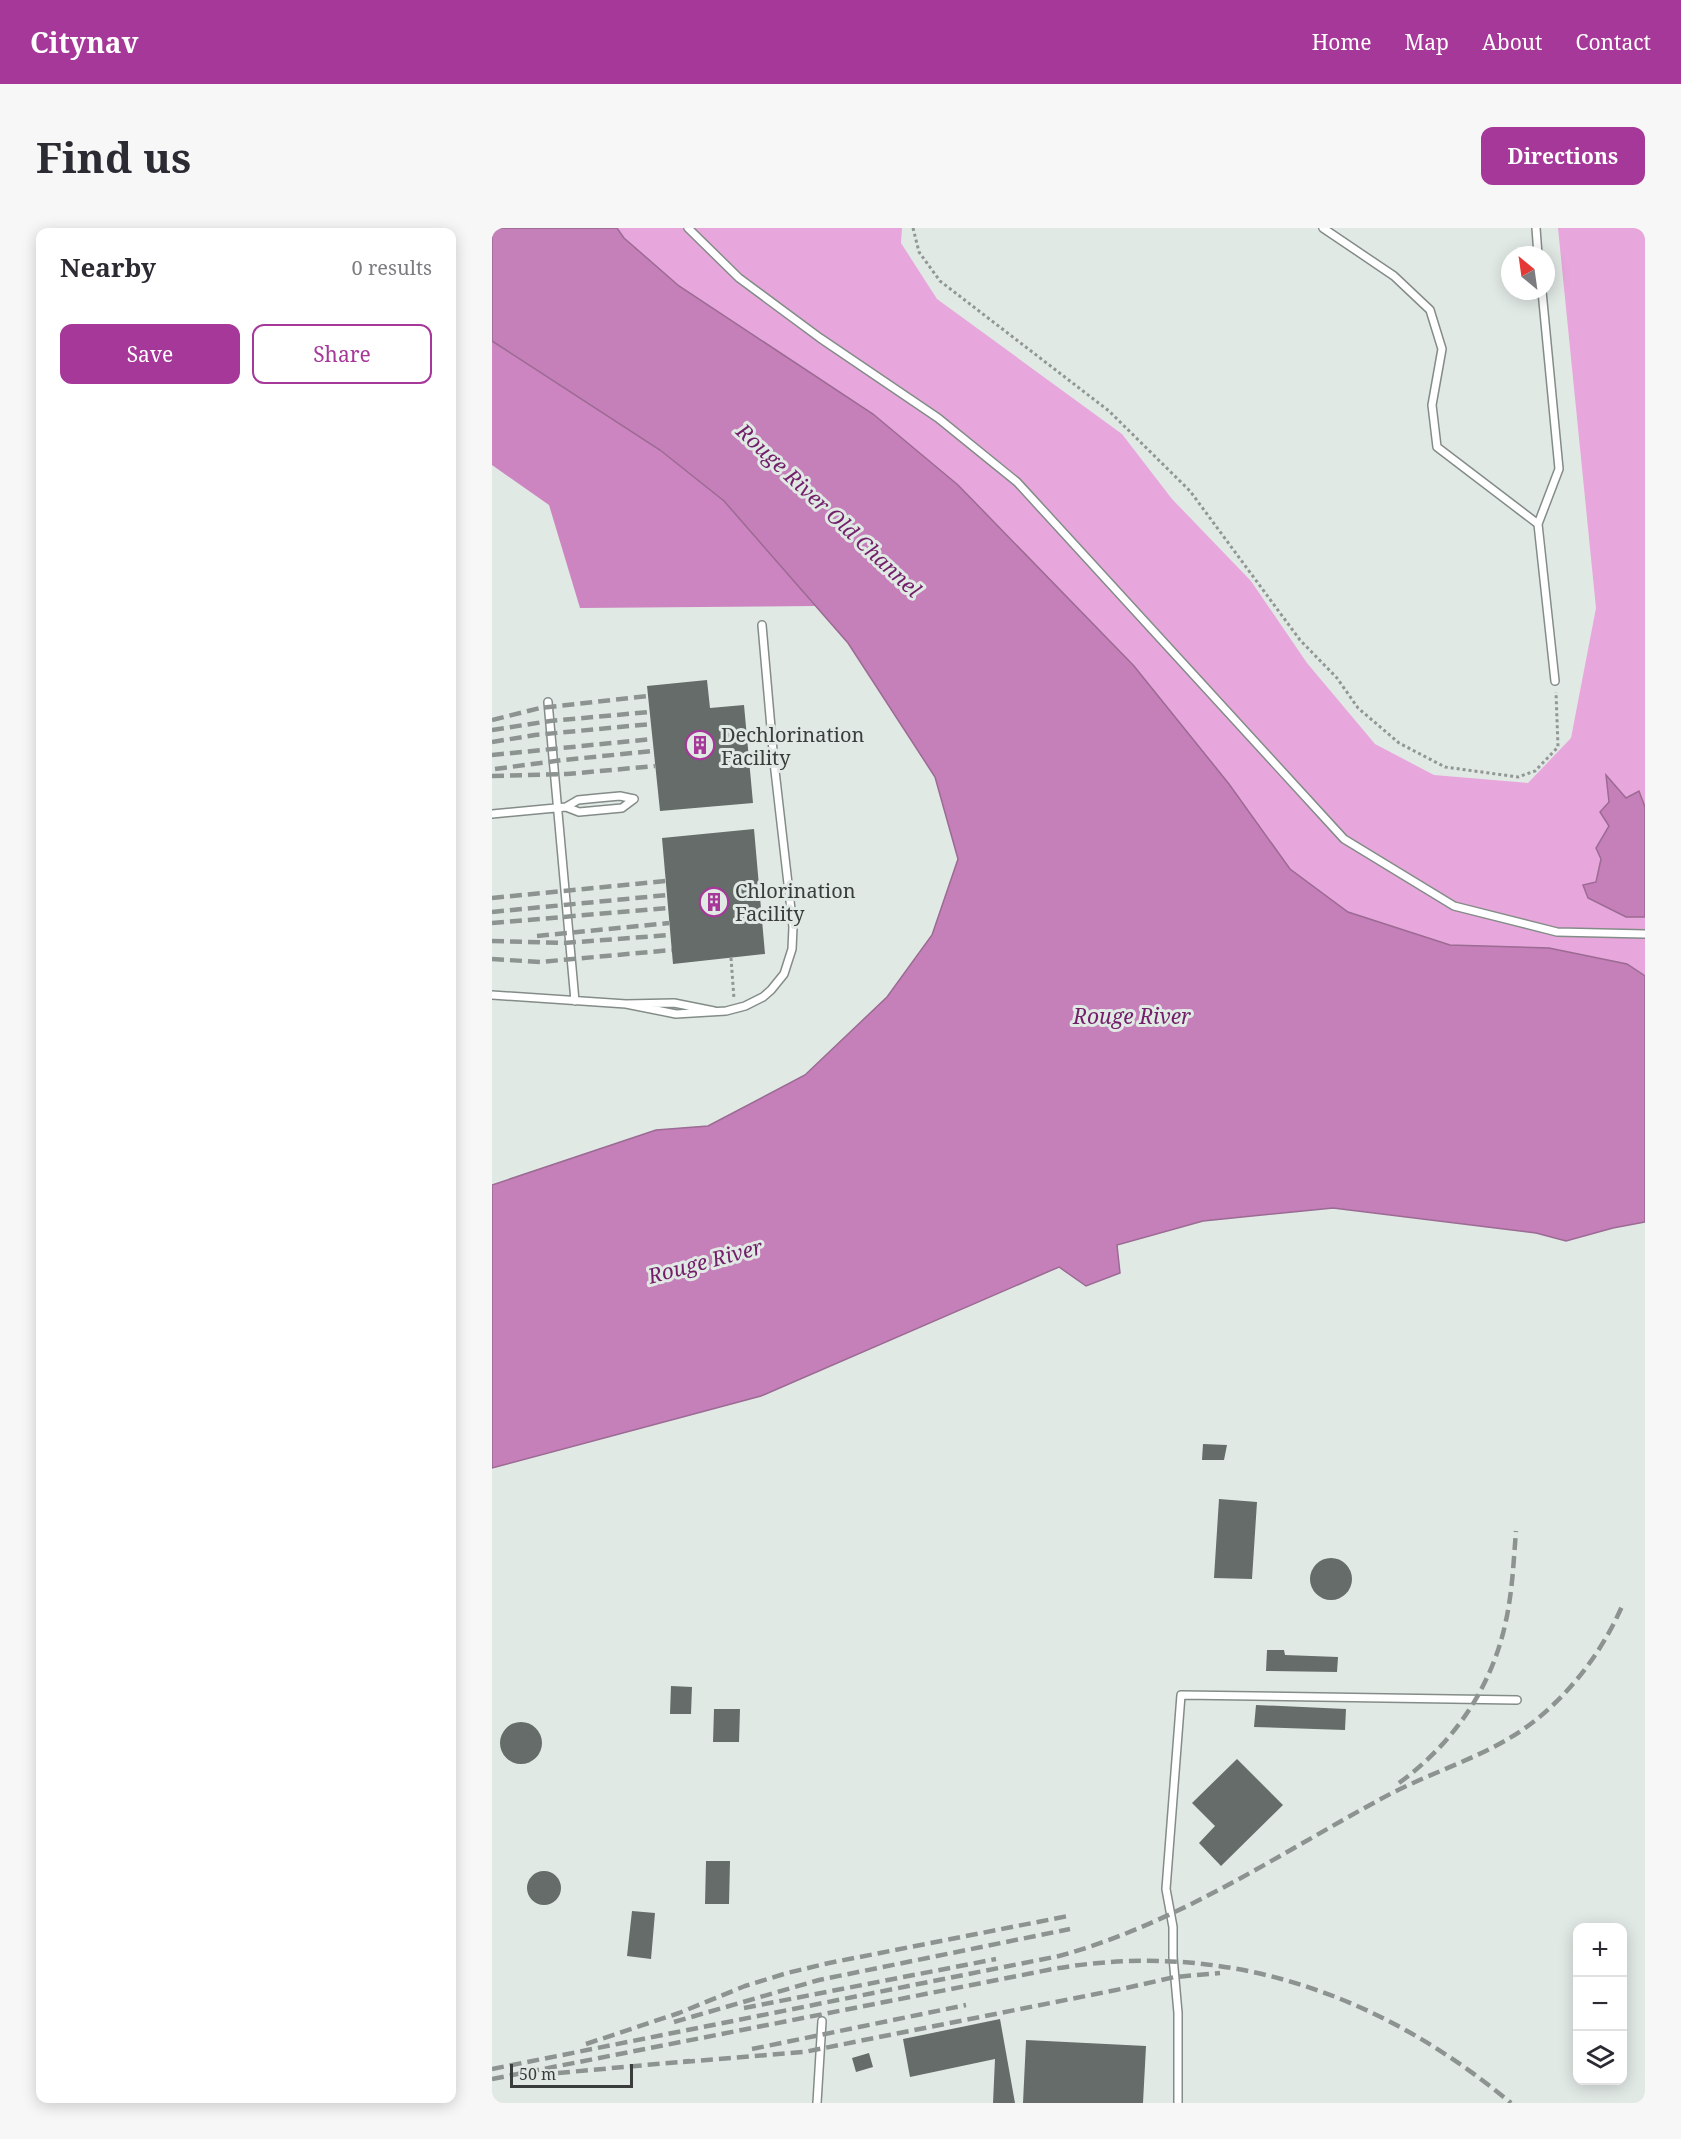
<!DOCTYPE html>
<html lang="en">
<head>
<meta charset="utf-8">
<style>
  body { margin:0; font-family:"Noto Serif",serif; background:#f7f7f7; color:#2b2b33 }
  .controls { position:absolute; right:18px; bottom:18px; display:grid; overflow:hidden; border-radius:12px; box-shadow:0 3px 15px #0003 }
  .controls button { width:54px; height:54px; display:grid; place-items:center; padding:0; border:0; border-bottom:2px solid #e1e1e2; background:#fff; color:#2b2b33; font:30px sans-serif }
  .compass { position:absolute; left:1009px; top:18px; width:54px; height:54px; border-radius:50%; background:#fff; box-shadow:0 3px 15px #0003; rotate:331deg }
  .scale { position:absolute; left:18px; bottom:15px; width:123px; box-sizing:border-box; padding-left:6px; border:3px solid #393d3b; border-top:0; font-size:16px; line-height:21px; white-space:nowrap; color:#393d3b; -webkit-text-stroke:4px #e1e9e5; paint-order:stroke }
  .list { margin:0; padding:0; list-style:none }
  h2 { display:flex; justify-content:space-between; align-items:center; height:78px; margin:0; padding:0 24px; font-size:26px }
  h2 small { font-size:20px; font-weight:400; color:#7c7c81 }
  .actions { display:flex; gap:12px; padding:18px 24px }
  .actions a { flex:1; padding:14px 0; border:2px solid #a53898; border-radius:12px; text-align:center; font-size:21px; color:#a53898 }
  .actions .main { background:#a53898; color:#fff }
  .icon { flex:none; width:33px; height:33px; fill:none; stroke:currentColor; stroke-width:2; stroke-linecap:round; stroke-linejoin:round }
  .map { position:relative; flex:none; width:1153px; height:1875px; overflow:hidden; border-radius:12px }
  header { display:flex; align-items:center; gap:36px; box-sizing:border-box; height:84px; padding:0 30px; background:#a53898; color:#fff }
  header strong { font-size:28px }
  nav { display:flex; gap:33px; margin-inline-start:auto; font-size:21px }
  .intro { display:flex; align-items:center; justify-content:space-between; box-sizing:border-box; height:144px; padding:0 36px }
  h1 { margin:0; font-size:42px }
  .button { padding:15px 27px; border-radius:12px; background:#a53898; color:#fff; font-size:21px; font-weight:700 }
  main { display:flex; gap:36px; padding:0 36px }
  aside { flex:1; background:#fff; border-radius:12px; box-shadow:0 3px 15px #0003 }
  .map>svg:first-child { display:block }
  .green { fill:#e8a7dc }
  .forest { fill:#cc85c0 }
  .water { fill:#c57fb9; stroke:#9b6b93; stroke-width:1.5 }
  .building { fill:#656c69 }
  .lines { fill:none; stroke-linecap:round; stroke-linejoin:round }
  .service-casing { stroke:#848c88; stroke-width:10 }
  .path { stroke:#919794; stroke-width:3; stroke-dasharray:3 3; stroke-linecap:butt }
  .service { stroke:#fff; stroke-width:7 }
  .rail { stroke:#8d9390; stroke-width:4.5; stroke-dasharray:12 6; stroke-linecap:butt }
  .labels { text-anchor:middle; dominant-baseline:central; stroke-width:6; stroke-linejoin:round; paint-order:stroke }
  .poi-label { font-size:20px; fill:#393d3b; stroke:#e1e9e5; text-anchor:start }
  .water-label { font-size:21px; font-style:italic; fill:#721e68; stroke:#e1e9e5 }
</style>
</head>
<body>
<header>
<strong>Citynav</strong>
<nav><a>Home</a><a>Map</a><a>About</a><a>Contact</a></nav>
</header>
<div class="intro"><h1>Find us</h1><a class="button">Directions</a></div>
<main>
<aside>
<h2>Nearby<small>0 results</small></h2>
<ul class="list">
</ul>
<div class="actions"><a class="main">Save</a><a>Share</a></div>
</aside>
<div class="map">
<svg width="1153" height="1875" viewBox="0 0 1153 1875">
  <rect width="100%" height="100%" fill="#e1e9e5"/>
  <path class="green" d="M 125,0 L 410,0 L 409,15 L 445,71 L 630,206 L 680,271 L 759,353 L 815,435 L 883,516 L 942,547 L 1036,555 L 1079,510 L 1104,380 L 1066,0 L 1149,0 L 1153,9 L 1153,579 L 1147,563 L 1134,570 L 1114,548 L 1117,574 L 1117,598 L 1104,619 L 1109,631 L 1104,655 L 1091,658 L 1096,670 L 1134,689 L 1153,689 L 1153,748 L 1135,736 L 1057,720 L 958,717 L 856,684 L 798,641 L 737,556 L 642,438 L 466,257 L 381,186 L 187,58 L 132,10 Z"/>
  <path class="forest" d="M 0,113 L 168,222 L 232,273 L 325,378 L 88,380 L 57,277 L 0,237 Z"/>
  <path class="water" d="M 0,0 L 125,0 L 132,10 L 187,58 L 381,186 L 466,257 L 642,438 L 737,556 L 798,641 L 856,684 L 958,717 L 1057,720 L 1135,736 L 1153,748 L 1153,994 L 1121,1000 L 1074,1013 L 1044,1005 L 841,980 L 711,993 L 625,1017 L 628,1045 L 594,1058 L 567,1039 L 269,1168 L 0,1240 L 0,957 L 164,902 L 216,898 L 313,847 L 395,769 L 440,707 L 466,631 L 443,549 L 356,415 L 232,273 L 168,222 L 0,113 Z
    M 1114,547 L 1134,570 L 1147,563 L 1153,579 L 1153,689 L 1134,689 L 1096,670 L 1091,657 L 1104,654 L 1109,631 L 1104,620 L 1117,598 L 1108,584 L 1117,574 Z"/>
  <path class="building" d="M 215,452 L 218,480 L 252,477 L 261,575 L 168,583 L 155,458 Z
    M 262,601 L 273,726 L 181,736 L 170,610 Z
    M 711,1216 L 735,1217 L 732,1232 L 710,1232 Z
    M 727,1271 L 765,1274 L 760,1351 L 722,1350 Z
    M818 1351a21 21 0 1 1 42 0a21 21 0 1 1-42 0Z
    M 775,1422 L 792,1422 L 793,1427 L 846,1429 L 845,1444 L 774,1443 Z
    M 179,1458 L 200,1459 L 199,1486 L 178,1486 Z
    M 764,1477 L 854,1481 L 853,1502 L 762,1499 Z
    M 222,1481 L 248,1481 L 247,1514 L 221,1514 Z
    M8 1515a21 21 0 1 1 42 0a21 21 0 1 1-42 0Z
    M 745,1531 L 791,1577 L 729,1638 L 707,1615 L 723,1598 L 700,1575 Z
    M 214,1633 L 238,1633 L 237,1676 L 213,1676 Z
    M35 1660a17 17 0 1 1 34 0a17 17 0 1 1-34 0Z
    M 140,1683 L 163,1685 L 159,1731 L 135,1728 Z
    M 508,1791 L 523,1875 L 501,1875 L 503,1831 L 418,1849 L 411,1811 Z
    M 534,1812 L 654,1818 L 651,1875 L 531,1875 Z
    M 377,1825 L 381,1839 L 364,1844 L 360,1830 Z"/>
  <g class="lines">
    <g class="service-casing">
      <path id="service" d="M 196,0 L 247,50 L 328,110 L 446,190 L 525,254 L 852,611 L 962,678 L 1065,704 L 1153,706
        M 831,0 L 902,48 L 938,82 L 950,121 L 940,177 L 945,219 L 1046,296
        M 1044,0 L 1046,27
        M 1050,63 L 1067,241 L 1046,296 L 1063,453
        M 56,474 L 83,773
        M 74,579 L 87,584 L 130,580 L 142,571
        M 0,586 L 74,579 L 86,572 L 106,570 L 128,568 L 142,571
        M 0,767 L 134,776
        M 222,783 L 182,775 L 134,776 L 184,786 L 234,783 L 253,778 L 271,769 L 279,762 L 292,746 L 300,721 L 301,699 L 282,534 L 270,397
        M 325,1875 L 330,1793
        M 686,1875 L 686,1785 L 681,1729 L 681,1699 L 674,1661 L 689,1467 L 1025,1472"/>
    </g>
    <path class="path" d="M 421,0 L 427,24 L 448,53 L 617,183 L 698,263 L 808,412 L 845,450 L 866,480 L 907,515 L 953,539 L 1026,549 L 1043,543 L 1066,519 L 1064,464
      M 239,730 L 242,771"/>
    <use href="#service" class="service"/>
    <path class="rail" d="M 0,492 L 48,480 L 156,468
      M 0,502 L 58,493 L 157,484
      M 0,514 L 43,507 L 159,496
      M 0,527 L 160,511
      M 3,541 L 71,532 L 161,523
      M 0,548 L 75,546 L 163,538
      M 0,670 L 174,653
      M 0,684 L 175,667
      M 0,695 L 176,680
      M 45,708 L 177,695
      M 0,713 L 72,715 L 178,707
      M 0,731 L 48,734 L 180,722
      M 907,1555 C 967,1511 1006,1450 1017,1376 C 1021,1352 1022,1327 1024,1303
      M 252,1780 L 504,1731
      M 182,1794 L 327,1752 L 578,1701
      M 94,1816 L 187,1785 L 253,1758 L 295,1745 L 337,1735 L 576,1688
      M 260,1821 L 474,1777
      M 191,1834 L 312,1824 L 634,1760 L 683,1749 L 728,1745
      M 0,1841 L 567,1728 C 688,1695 791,1623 900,1565 C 949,1540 1002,1526 1045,1491 C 1083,1460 1112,1420 1131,1376
      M 66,1845 L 198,1833
      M 0,1851 L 561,1741 C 733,1711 887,1765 1019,1875"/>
  </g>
  <defs>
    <g id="building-ring" transform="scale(1.5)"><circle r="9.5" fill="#e1e9e5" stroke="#a53898" stroke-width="1.5"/><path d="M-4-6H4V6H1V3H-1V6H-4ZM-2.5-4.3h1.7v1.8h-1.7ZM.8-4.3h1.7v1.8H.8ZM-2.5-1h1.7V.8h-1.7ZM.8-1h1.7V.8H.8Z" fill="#a53898"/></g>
  </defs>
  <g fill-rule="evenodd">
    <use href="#building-ring" x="208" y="517"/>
    <use href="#building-ring" x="222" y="674"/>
  </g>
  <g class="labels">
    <g class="poi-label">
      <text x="229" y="506">Dechlorination<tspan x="229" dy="23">Facility</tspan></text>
      <text x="243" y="662">Chlorination<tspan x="243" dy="23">Facility</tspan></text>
    </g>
    <g class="water-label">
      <text transform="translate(337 282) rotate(43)">Rouge River Old Channel</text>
      <text x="640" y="788">Rouge River</text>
      <text transform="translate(213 1033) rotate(-15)">Rouge River</text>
    </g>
  </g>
</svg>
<div class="controls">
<button>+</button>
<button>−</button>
<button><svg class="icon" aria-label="layers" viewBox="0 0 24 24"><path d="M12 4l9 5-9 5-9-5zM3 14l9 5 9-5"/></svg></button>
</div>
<svg class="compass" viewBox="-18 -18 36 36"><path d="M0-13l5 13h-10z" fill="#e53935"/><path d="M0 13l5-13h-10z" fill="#7c7c81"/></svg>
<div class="scale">50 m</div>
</div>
</main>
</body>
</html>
